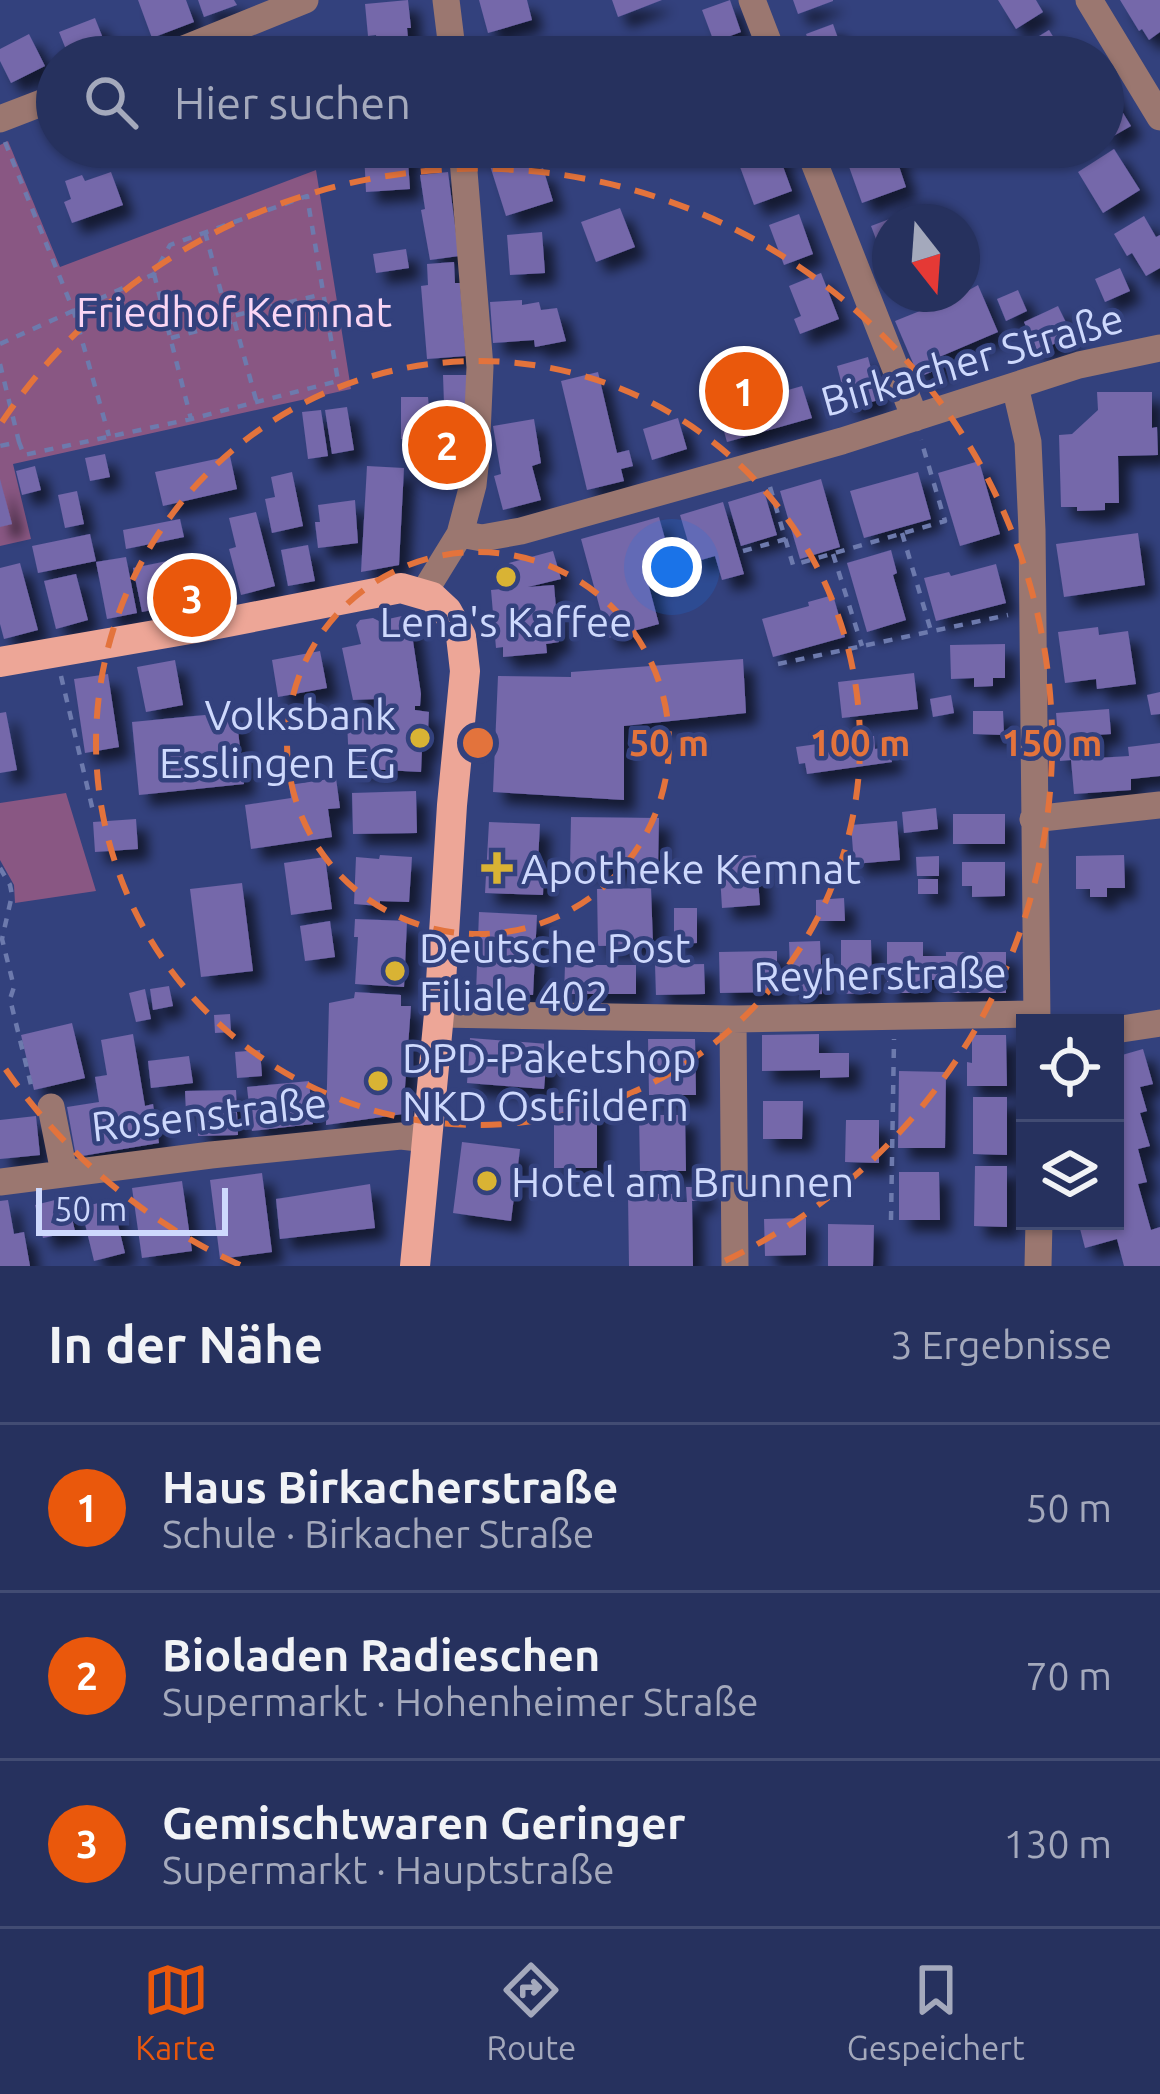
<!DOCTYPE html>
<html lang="de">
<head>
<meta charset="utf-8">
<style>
  body { margin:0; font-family:Ubuntu,sans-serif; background:#2e3964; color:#f1f3f6 }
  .controls { position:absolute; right:36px; bottom:36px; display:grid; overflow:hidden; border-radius:0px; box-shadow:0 3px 9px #0004 }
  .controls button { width:108px; height:108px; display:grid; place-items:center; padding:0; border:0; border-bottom:3px solid #424c73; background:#26315e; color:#f1f3f6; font:60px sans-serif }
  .compass { position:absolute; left:872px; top:204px; width:108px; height:108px; border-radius:50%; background:#26315e; box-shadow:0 3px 9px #0004; rotate:163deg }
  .scale { position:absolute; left:36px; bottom:30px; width:192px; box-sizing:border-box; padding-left:12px; border:6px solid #ced9fd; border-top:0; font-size:33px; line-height:42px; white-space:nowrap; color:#ced9fd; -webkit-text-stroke:9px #33417d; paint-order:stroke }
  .you { position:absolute; left:672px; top:567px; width:42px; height:42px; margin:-30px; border:9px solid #fff; border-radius:50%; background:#1a73e8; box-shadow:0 0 0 18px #1a73e833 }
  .badge { display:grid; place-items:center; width:78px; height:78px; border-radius:50%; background:#ea580c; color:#fff; font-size:39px; font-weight:700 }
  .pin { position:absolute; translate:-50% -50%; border:6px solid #fff; box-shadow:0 3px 12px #0006 }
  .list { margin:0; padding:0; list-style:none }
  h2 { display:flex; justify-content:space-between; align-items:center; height:156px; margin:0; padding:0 48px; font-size:51px }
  h2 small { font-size:39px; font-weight:400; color:#a4a9bc }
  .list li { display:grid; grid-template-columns:78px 1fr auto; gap:36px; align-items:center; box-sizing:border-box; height:168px; padding:0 48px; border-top:3px solid #424c73 }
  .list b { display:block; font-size:45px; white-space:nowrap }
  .list p { margin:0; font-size:39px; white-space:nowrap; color:#a4a9bc }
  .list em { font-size:39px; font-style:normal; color:#a4a9bc }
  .icon { flex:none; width:66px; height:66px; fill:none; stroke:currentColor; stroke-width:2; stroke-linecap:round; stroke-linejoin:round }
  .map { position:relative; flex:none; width:1160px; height:1266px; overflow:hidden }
  .search { position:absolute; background:#26315e; box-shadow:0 3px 9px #0004; left:36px; right:36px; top:36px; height:132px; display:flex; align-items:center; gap:30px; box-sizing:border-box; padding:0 42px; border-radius:66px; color:#a4a9bc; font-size:45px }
  .sheet { height:660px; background:#26315e }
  nav { display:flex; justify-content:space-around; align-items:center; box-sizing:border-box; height:168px; border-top:3px solid #424c73; background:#26315e; font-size:33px; color:#a4a9bc }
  nav a { display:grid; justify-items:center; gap:6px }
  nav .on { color:#ea580c }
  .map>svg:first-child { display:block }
  .green { fill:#895783 }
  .building { fill:#7467aa; filter:url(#shadow) }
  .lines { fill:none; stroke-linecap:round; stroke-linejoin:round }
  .path { stroke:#6d7aad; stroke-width:4.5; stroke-dasharray:9 9; stroke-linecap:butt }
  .minor { stroke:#9b7770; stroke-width:27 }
  .major { stroke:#eda697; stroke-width:30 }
  .ring { fill:none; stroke:#e3733c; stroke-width:6; stroke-dasharray:21 15 }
  .poi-dot { fill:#d9b334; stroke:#33417d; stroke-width:4.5 }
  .labels { text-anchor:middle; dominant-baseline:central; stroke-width:9; stroke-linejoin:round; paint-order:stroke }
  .park-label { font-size:42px; fill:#fad6f4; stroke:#33417d }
  .street-label { font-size:42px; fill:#ced9fd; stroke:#33417d }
  .poi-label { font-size:42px; fill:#ced9fd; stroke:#33417d; text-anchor:start }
  .centre { fill:#e3733c; stroke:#33417d; stroke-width:6 }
  .ring-label { font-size:36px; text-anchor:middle; font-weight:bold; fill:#e3733c; stroke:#33417d; stroke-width:9; stroke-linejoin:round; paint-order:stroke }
</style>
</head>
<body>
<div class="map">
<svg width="1160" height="1266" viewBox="0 0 1160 1266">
  <defs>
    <filter id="shadow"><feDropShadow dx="11" dy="11" stdDeviation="6" flood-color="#0009"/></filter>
  </defs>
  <rect width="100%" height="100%" fill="#33417d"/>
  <path class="green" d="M 8,141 L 60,267 L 316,170 L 351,389 L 13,464 L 31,539 L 0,546 L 0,145 Z
    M 66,793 L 96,891 L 15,903 L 14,885 L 0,860 L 0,803 Z"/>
  <path class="building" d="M 138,0 L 186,0 L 194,22 L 152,38 Z
    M 198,0 L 234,0 L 237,5 L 204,17 Z
    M 408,0 L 411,28 L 407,28 L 410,57 L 378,57 L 376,35 L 368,36 L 365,4 Z
    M 479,0 L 527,0 L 532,20 L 488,33 Z
    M 612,0 L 662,0 L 618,17 Z
    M 730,0 L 741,32 L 714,42 L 702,10 Z
    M 793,0 L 833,0 L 833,1 L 798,14 Z
    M 998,0 L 1036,0 L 1043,12 L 1016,29 Z
    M 1120,0 L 1160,0 L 1160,32 L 1149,40 L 1142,29 L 1139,31 Z
    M 95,18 L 106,46 L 78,57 L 69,57 L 59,32 Z
    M 833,24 L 840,44 L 853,39 L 859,57 L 814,57 L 806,34 Z
    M 1049,30 L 1066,57 L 1019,57 L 1015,51 Z
    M 29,34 L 45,66 L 11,83 L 0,61 L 0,49 Z
    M 546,36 L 552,57 L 495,57 Z
    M 678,38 L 685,57 L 646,57 L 643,51 Z
    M 374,46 L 375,57 L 347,57 L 346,49 Z
    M 1106,85 L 1131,126 L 1103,142 L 1103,87 Z
    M 371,147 L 407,147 L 410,189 L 366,192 L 364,152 L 371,151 Z
    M 496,147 L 524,147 L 532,172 L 543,168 L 553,201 L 506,216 L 485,150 Z
    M 760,147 L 776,147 L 792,191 L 754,205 L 736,156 Z
    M 893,148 L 906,187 L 862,203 L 848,164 Z
    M 1114,149 L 1140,190 L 1103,213 L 1078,172 Z
    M 111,172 L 123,205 L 72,223 L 64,202 L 71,199 L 65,181 L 82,175 L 85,181 Z
    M 448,172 L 459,256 L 430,260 L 421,210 L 425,209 L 420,175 Z
    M 924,206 L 929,222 L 890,222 L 890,276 L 871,226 Z
    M 620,208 L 635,247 L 596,262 L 581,222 Z
    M 799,214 L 813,254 L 784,265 L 769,225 Z
    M 1144,216 L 1156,237 L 1160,235 L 1160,268 L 1146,276 L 1132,253 L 1127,256 L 1114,234 Z
    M 542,232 L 545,273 L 510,275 L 507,235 Z
    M 406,249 L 409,268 L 376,273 L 373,254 Z
    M 454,262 L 455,283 L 460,283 L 466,356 L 427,359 L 421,286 L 428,285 L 427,264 Z
    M 1120,268 L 1130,291 L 1105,302 L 1095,279 Z
    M 821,273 L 839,319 L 800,334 L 794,319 L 801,316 L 789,286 Z
    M 978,285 L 998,332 L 937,358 L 941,368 L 919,377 L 895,321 L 962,294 Z
    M 1018,290 L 1027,311 L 1006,321 L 997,299 Z
    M 522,300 L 522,305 L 539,302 L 541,310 L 557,308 L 566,341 L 535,347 L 534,340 L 493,343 L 490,302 Z
    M 1058,306 L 1072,335 L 1038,352 L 1024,322 Z
    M 868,357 L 879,400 L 848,408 L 837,366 Z
    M 598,372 L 617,453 L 629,450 L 633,466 L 621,469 L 624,481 L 587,490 L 561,381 Z
    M 443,375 L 470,375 L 471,403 L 444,404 Z
    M 802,386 L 812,418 L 727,442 L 718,410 Z
    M 1097,392 L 1152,392 L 1152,428 L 1157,427 L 1158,455 L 1118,456 L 1119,503 L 1105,503 L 1105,510 L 1077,511 L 1077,507 L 1061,507 L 1059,435 L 1072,434 L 1098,410 Z
    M 401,397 L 428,397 L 429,408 L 457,408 L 457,457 L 429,457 L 429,439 L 401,439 Z
    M 347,407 L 354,450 L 332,454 L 325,410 Z
    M 321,410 L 328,456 L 308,459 L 302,412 Z
    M 678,418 L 687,449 L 652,460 L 643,429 Z
    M 534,419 L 541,463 L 532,466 L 541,500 L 503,510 L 494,476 L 501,474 L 493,426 Z
    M 105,454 L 110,477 L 90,481 L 85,458 Z
    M 230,456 L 237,489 L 163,506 L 155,472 Z
    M 979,461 L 1000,534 L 960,546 L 938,473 Z
    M 35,466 L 41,490 L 22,495 L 16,471 Z
    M 367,466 L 404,468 L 399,565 L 361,572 Z
    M 292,472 L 303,526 L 272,533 L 265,499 L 275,497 L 271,477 Z
    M 918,472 L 931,519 L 864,538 L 850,491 Z
    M 0,479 L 12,524 L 0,527 Z
    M 821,479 L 840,547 L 800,559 L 780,491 Z
    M 77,491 L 84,524 L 65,528 L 58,495 Z
    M 764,491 L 777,535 L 741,546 L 728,502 Z
    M 355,500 L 358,543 L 318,548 L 315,522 L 320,522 L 318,505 Z
    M 723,502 L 744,574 L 722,580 L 715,556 L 694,562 L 680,515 Z
    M 256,512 L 275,586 L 241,595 L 229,549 L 236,547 L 229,518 Z
    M 659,517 L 675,575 L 648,583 L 659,624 L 608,638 L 581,539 Z
    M 180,519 L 184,537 L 126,549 L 123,530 Z
    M 1138,533 L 1145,585 L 1064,597 L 1056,544 Z
    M 90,534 L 96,561 L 38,573 L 32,546 Z
    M 308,545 L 315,581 L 288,586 L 281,550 Z
    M 891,550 L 897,573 L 893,575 L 906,620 L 867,632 L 847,563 Z
    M 553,551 L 561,579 L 528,587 L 554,585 L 559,642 L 546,644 L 547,653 L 503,657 L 503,647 L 496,648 L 491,590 L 501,589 L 498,566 Z
    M 197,555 L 205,599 L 142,612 L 133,568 Z
    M 126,557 L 137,613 L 107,619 L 96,562 Z
    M 20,563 L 38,630 L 4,639 L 0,624 L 0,568 Z
    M 996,564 L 1006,603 L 936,621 L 924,578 L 949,572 L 951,576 Z
    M 76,574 L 88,620 L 56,629 L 44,581 Z
    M 833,595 L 845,637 L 773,657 L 762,619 L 809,606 L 808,602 Z
    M 402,616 L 410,621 L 421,694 L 420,706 L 415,706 L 415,710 L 429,712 L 427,749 L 422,749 L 421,772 L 349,768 L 347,719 L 372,718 L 370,710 L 380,709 L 377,699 L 353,700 L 342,648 L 361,644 L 356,625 L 360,620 L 373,618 L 379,621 Z
    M 1098,627 L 1099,635 L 1128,631 L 1136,684 L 1097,689 L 1096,679 L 1065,683 L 1058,632 Z
    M 1005,644 L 1005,678 L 993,678 L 993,686 L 974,687 L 974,678 L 951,679 L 950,645 Z
    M 320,651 L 327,688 L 278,697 L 272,660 Z
    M 743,659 L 746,713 L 624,726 L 624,800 L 493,792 L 498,676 L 571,677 L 571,672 Z
    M 175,660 L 183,705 L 146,712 L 137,667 Z
    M 914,673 L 918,709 L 842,718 L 838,682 Z
    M 108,674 L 119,747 L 85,753 L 74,679 Z
    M 1160,692 L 1160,714 L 1151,715 L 1147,695 Z
    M 951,695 L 954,713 L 933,717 L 930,699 Z
    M 1109,709 L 1111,734 L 1095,735 L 1097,758 L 1129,756 L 1128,747 L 1160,743 L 1160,776 L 1131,779 L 1131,790 L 1074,794 L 1071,760 L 1060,761 L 1056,713 Z
    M 973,711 L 1003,711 L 1004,735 L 973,734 Z
    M 6,712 L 17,770 L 0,773 L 0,713 Z
    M 236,712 L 244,784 L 139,795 L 132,722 Z
    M 874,736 L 875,749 L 890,747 L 892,762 L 807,774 L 805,763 L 799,764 L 796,747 Z
    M 336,778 L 340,808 L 328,809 L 332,837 L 251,849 L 245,805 L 291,798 L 289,785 Z
    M 416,791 L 417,833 L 353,834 L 352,793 Z
    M 936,808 L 938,829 L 904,833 L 902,812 Z
    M 953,814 L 1005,814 L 1005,844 L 953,844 Z
    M 571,817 L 659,818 L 658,868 L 570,866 Z
    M 136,819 L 138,849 L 95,852 L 93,822 Z
    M 897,821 L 900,860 L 854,864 L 851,825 Z
    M 489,822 L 540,824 L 538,861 L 544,861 L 543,895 L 485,893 Z
    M 380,855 L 412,857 L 409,902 L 380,901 L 380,906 L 354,904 L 356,857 L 379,859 Z
    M 756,855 L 760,905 L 722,908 L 719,858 Z
    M 1124,855 L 1125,888 L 1107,888 L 1107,897 L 1090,897 L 1090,889 L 1076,889 L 1076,856 Z
    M 939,856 L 939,876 L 917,876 L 916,857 Z
    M 325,857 L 332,909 L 291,915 L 284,863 Z
    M 962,862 L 1005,862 L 1005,896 L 972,897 L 972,886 L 962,886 Z
    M 918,879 L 938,879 L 938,894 L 918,894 Z
    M 242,883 L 253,971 L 201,977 L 190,889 Z
    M 651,888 L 653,945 L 598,946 L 597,889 Z
    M 844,898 L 845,921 L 816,921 L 816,900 Z
    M 674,908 L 697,908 L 697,943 L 674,944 Z
    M 479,912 L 537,915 L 533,995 L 476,993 Z
    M 355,919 L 407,921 L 404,987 L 355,984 L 358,937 L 354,937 Z
    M 330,921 L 335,957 L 305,961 L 300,926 Z
    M 841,940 L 871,940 L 872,993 L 841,994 Z
    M 820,941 L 822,994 L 791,995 L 789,942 Z
    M 887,942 L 923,942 L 923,956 L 946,956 L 946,952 L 1006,952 L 1006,993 L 946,993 L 946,980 L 923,980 L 923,993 L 887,993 Z
    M 777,951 L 777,992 L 720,993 L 719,952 Z
    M 704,964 L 705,994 L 656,995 L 655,965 Z
    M 565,965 L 636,965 L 636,994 L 564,994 Z
    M 169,986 L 173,1006 L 153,1010 L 150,989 Z
    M 145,989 L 151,1019 L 136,1022 L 129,993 Z
    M 355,992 L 401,995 L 401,1006 L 411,1006 L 403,1114 L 326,1125 L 329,1003 L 354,998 Z
    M 230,1014 L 231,1032 L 215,1033 L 214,1015 Z
    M 72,1023 L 85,1078 L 34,1090 L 21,1035 Z
    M 133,1034 L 145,1106 L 153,1104 L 159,1143 L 76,1157 L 67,1107 L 99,1102 L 95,1077 L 107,1075 L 101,1040 Z
    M 819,1034 L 819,1053 L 849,1053 L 849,1077 L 820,1078 L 820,1070 L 762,1071 L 762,1035 Z
    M 972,1035 L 1006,1035 L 1007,1086 L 967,1086 L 967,1062 L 972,1063 Z
    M 470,1038 L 548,1044 L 544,1089 L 467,1083 Z
    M 648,1039 L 695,1039 L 696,1095 L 649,1095 Z
    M 1143,1049 L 1153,1084 L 1140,1087 L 1147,1111 L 1140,1113 L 1150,1146 L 1138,1149 L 1147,1182 L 1138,1184 L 1151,1230 L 1160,1227 L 1160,1266 L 1124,1266 L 1117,1239 L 1085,1248 L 1078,1221 L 1115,1221 L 1115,1057 Z
    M 260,1050 L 262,1076 L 237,1078 L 235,1052 Z
    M 189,1056 L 193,1083 L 151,1088 L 148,1061 Z
    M 899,1071 L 946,1072 L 945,1148 L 898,1148 Z
    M 309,1081 L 313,1124 L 252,1131 L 247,1087 Z
    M 236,1090 L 238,1135 L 198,1136 L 197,1112 L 186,1113 L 185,1091 Z
    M 554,1097 L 597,1097 L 597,1168 L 554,1168 Z
    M 973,1097 L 1007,1097 L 1007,1155 L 973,1154 Z
    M 763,1101 L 803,1101 L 802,1139 L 763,1139 Z
    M 639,1115 L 685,1115 L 686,1171 L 640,1171 Z
    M 36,1116 L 40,1155 L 0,1159 L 0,1120 Z
    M 846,1120 L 879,1120 L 879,1163 L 845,1162 Z
    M 462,1142 L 520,1149 L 511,1221 L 453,1213 Z
    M 975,1166 L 1007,1166 L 1007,1227 L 974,1226 Z
    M 899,1172 L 939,1172 L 940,1220 L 899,1220 Z
    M 262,1173 L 272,1252 L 220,1259 L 210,1180 Z
    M 182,1181 L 192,1251 L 142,1258 L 132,1188 Z
    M 370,1184 L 375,1228 L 280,1239 L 276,1199 Z
    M 686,1187 L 704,1187 L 704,1201 L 692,1201 L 693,1266 L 629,1266 L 628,1194 L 677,1194 L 677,1202 L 687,1202 Z
    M 67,1197 L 75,1231 L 43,1238 L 35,1205 Z
    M 8,1200 L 14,1234 L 24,1232 L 30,1266 L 0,1266 L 0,1201 Z
    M 112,1200 L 125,1253 L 94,1261 L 81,1207 Z
    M 806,1218 L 806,1255 L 765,1256 L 764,1219 Z
    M 828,1224 L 874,1225 L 873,1266 L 828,1266 Z"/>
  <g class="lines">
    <path class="path" d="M 5,142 L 74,312 L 109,436
      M 205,232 L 226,311 L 233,316
      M 154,274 L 191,419
      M 171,338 L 235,321
      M 0,344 L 154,274 L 170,245 L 307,196 L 338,381 L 191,419 L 24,455 L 19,442 L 0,446
      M 0,364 L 19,442
      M 256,400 L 233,316 L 323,294
      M 770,487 L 793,565 L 945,521 L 921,440
      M 902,533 L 931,631
      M 743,551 L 786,539
      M 833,554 L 862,646
      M 778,664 L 1008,615
      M 61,676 L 93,811
      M 0,868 L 10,885 L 12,895 L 2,939 L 14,987 L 10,999 L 33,1093
      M 891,1220 L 894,1039"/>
    <path class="minor" d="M 446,0 L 453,57
      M 752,0 L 774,57
      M 1089,0 L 1160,117
      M 164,57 L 305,0
      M 0,119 L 57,97
      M 808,147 L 915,418
      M 1015,386 L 1028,442 L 1032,530 L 1037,1023
      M 460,534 L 482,538 L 521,531 L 842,441 L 1079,365 L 1160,348
      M 423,594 L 460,534 L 473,485 L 476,457 L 480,367 L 462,147
      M 1033,819 L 1160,805
      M 439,1014 L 733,1019 L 1035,1014
      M 733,1019 L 735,1266
      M 1115,1030 L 1160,1023
      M 51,1107 L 64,1172
      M 0,1182 L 211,1155 L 401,1136 L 427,1139
      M 1038,1266 L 1039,1221"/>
    <path class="major" d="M 0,662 L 207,626 L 401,588 L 432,597 L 447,611 L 461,636 L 465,671 L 452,805 L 439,1014 L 415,1266"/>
  </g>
  <g class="ring">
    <circle cx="478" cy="743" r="191"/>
    <circle cx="478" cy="743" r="382"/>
    <path d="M240 1265A574 574 0 0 1 2 1064M2 422A574 574 0 1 1 716 1265"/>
  </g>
  <g class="poi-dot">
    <circle cx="506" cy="577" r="12"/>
    <circle cx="420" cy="738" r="12"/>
    <path d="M491 850h12v12h12v12h-12v12h-12v-12h-12v-12h12z"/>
    <circle cx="395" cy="971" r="12"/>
    <circle cx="378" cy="1081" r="12"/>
    <circle cx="487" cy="1181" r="12"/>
  </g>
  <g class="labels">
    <g class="park-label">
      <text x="234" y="311">Friedhof Kemnat</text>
    </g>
    <g class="street-label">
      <text transform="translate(972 359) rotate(-16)">Birkacher Straße</text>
      <text transform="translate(880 974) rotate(-1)">Reyherstraße</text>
      <text transform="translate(209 1114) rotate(-6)">Rosenstraße</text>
    </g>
    <g class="poi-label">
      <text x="506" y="621" text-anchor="middle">Lena's Kaffee</text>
      <text x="396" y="714" text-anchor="end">Volksbank<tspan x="396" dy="48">Esslingen EG</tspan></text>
      <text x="521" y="868">Apotheke Kemnat</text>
      <text x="419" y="947">Deutsche Post<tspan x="419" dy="48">Filiale 402</tspan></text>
      <text x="402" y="1057">DPD-Paketshop<tspan x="402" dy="48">NKD Ostfildern</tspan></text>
      <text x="511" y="1181">Hotel am Brunnen</text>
    </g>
  </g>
  <circle cx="478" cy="743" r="18" class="centre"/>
  <g class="ring-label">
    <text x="669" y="756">50 m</text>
    <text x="860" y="756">100 m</text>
    <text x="1052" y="756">150 m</text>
  </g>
</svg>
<div class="controls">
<button><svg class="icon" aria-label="locate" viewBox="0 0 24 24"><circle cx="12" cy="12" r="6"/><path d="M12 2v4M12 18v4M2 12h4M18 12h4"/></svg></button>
<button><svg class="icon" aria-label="layers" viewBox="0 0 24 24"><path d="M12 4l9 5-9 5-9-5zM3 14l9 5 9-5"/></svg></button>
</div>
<svg class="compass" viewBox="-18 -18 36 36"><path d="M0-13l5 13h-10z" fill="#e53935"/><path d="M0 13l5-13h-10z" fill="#a4a9bc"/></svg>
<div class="scale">50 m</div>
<div class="you"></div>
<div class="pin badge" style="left:744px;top:391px">1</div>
<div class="pin badge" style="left:447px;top:445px">2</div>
<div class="pin badge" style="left:192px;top:598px">3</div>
<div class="search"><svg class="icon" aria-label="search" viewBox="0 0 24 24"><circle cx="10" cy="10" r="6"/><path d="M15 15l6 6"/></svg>Hier suchen</div>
</div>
<section class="sheet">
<h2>In der Nähe<small>3 Ergebnisse</small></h2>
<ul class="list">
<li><span class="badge">1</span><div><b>Haus Birkacherstraße</b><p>Schule · Birkacher Straße</p></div><em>50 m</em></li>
<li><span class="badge">2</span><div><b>Bioladen Radieschen</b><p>Supermarkt · Hohenheimer Straße</p></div><em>70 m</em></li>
<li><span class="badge">3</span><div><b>Gemischtwaren Geringer</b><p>Supermarkt · Hauptstraße</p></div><em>130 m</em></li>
</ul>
</section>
<nav>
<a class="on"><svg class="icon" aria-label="map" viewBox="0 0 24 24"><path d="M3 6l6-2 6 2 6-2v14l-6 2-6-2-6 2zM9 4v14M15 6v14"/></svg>Karte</a>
<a><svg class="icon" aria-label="directions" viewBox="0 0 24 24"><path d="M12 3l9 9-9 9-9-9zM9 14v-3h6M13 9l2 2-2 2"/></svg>Route</a>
<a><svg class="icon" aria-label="saved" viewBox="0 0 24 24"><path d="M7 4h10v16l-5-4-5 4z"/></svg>Gespeichert</a>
</nav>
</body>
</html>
